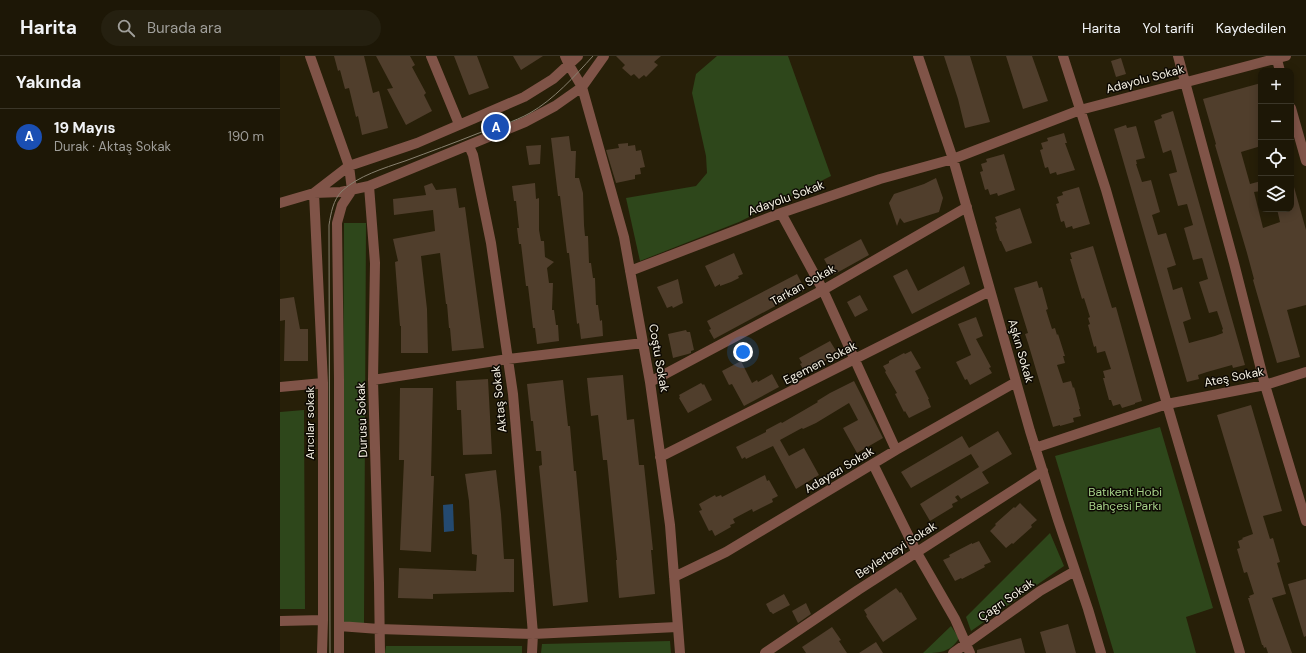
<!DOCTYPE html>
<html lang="tr">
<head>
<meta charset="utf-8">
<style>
  body { margin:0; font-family:"DM Sans",sans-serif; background:#252010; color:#f1f3f6 }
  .controls { position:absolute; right:12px; top:12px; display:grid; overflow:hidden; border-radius:8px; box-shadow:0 2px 10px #0003 }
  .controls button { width:36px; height:36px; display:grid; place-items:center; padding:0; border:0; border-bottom:1px solid #3b3628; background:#1d1706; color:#f1f3f6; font:20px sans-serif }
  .you { position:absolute; left:463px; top:296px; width:14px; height:14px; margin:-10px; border:3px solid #fff; border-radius:50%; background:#1a73e8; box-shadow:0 0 0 6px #1a73e833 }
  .badge { display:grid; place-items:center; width:26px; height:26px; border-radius:50%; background:#83d04e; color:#fff; font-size:13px; font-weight:700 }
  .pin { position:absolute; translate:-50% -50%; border:2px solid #fff; box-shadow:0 1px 4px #0006 }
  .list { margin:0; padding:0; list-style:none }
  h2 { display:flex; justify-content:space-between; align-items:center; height:52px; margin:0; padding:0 16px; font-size:17px }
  h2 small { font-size:13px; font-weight:400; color:#a09f9b }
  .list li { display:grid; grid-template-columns:26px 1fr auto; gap:12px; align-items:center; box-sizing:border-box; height:56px; padding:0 16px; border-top:1px solid #3b3628 }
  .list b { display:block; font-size:15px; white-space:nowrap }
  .list p { margin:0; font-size:13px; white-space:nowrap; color:#a09f9b }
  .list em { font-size:13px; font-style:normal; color:#a09f9b }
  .icon { flex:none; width:22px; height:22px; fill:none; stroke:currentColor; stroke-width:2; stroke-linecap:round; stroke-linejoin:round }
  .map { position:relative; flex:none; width:1026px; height:597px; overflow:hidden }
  header { display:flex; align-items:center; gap:24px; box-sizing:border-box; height:56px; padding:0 20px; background:#1d1706; border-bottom:1px solid #3b3628 }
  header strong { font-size:19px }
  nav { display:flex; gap:22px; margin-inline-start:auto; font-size:14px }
  .search { width:280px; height:36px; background:#252010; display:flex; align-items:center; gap:10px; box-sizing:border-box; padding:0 14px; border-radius:22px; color:#a09f9b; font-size:15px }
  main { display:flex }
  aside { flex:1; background:#1d1706 }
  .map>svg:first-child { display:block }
  .green { fill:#2e471b }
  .water { fill:#244a70 }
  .building { fill:#503e2c }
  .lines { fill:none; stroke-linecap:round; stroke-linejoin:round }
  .minor { stroke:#805448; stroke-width:10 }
  .tram { stroke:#88816f; stroke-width:1 }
  .labels { text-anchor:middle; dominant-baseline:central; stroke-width:3; stroke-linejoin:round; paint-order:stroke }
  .street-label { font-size:12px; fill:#f7f2e4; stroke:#0d0903 }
  .park-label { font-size:12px; fill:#a7d38a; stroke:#0d0903 }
</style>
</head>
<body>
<header>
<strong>Harita</strong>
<div class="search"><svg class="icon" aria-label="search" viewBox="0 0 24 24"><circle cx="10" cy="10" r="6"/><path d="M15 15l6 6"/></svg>Burada ara</div>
<nav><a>Harita</a><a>Yol tarifi</a><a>Kaydedilen</a></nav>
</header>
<main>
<aside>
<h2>Yakında<small></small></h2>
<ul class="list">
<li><span class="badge" style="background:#1a4fb4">A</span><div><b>19 Mayıs</b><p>Durak · Aktaş Sokak</p></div><em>190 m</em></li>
</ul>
</aside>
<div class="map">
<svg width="1026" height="597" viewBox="0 0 1026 597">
  <rect width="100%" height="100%" fill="#271f08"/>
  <path class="green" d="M 437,0 L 508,0 L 551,120 L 459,166 L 360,205 L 346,142 L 416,130 L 427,117 L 426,100 L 412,37 L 416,18 Z
    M 64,167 L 86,167 L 84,567 L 62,567 Z
    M 24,354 L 25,553 L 0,553 L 0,356 Z
    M 880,371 L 933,552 L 906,561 L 916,597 L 834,597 L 775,400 Z
    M 770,477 L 784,510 L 691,575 L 686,561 Z
    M 671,570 L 679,582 C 670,597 659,597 643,597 Z
    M 390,585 L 391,597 L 261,597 L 262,588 Z
    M 106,590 L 242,590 L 242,597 L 105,597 Z"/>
  <path class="water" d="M 173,448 L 174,475 L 164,476 L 163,449 Z"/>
  <path class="building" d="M 54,0 L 84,0 L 93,37 L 99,35 L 108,72 L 82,79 L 78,60 L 76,61 L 69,32 L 65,33 L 60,14 L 58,15 Z
    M 96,0 L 130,0 L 135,9 L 132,11 L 146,37 L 144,39 L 152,55 L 126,69 L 107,33 L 113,32 Z
    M 174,0 L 197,0 L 209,32 L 189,39 Z
    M 233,0 L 263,0 L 241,14 Z
    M 336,0 L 381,0 L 374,6 L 378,9 L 366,21 L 364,19 L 359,23 L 354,18 L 351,20 L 342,12 L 345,9 Z
    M 664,0 L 690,0 L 710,66 L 685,72 L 678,43 Z
    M 726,0 L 752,0 L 768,45 L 743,53 Z
    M 841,2 L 846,18 L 836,21 L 831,5 Z
    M 981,27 L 981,90 L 961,96 L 970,128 L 981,125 L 981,135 L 974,136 L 983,172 L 1000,166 L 997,153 L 1011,153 L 1011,131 L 1014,131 L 1026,174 L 1026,249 L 1007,254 L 1020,301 L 997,307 L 973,224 L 974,223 L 967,197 L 935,89 L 936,88 L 923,43 Z
    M 893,55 L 965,309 L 953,312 L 952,309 L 927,316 L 918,319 L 919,323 L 907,326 L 834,73 L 846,69 L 847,72 L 856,70 L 865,102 L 856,104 L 857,108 L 856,108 L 862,126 L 871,124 L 880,156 L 872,159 L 878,179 L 886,177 L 896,209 L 887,212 L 892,230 L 893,234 L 902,231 L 911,263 L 903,266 L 909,287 L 935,280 L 943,277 L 942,274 L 943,273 L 937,255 L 929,257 L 919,226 L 928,223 L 923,205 L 922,202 L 913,204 L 904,172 L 913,169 L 907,148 L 898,150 L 889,118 L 897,116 L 892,97 L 891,94 L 883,97 L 874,65 L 882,62 L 881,59 Z
    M 784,77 L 787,87 L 785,87 L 795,114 L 777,119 L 776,116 L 770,118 L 768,111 L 765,112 L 760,94 L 763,93 L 761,87 L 768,85 L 767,82 Z
    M 289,80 L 291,95 L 296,95 L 295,122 L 299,122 L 303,137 L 304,169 L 305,180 L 308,180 L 309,207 L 311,207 L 313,222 L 315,222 L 316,249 L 318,249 L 320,265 L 322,264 L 323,280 L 301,283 L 299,267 L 297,268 L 289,197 L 287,197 L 280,140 L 278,140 L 271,82 Z
    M 348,87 L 348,90 L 355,89 L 356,95 L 361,94 L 365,111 L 360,112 L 361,118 L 355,119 L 355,123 L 336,127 L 326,94 L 339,92 L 338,88 Z
    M 261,89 L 260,108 L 249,109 L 246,90 Z
    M 724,98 L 735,134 L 718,140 L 717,137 L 710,139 L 708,133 L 705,134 L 700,116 L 703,115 L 701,108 L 707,106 L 706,103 Z
    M 656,122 L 663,142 L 659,156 L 624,167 L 620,162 L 617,170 L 609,147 L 614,138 L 644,128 Z
    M 152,127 L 156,134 L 176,132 L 179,152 L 185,151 L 204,292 L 172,295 L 170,272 L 169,272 L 167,248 L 166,248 L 160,197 L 141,200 L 147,253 L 148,297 L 121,297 L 121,270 L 120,270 L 115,206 L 118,205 L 113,183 L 155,175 L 153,154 L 114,159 L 113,143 L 146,139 L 144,130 Z
    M 255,127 L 256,143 L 259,142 L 259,174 L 261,185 L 264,185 L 265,201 L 274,206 L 267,212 L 269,227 L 273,227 L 272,254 L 274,254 L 276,269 L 278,269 L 279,285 L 257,288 L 255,272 L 253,272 L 248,230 L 246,230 L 241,188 L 239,188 L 237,172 L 239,172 L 236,145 L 234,145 L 232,130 Z
    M 799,131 L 810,168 L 793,173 L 792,170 L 786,172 L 784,165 L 781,166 L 776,148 L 779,147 L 777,141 L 783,139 L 782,136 Z
    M 740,152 L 752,187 L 726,196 L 721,185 L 720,185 L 716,173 L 717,172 L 715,167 L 717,166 L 715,161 Z
    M 581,183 L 589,199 L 553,219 L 544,203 Z
    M 813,190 L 832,252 L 836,251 L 862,345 L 855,347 L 855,348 L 842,352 L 840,348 L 833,350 L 831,344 L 829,344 L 823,322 L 825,322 L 823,315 L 831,313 L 825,295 L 817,297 L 816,290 L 814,291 L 808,269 L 810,268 L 808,262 L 810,261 L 804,242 L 802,243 L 790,203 L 792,203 L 790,197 Z
    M 454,197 L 463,218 L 458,220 L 459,222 L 451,226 L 440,230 L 440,228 L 435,231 L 425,210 Z
    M 684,210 L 690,228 L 632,258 L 613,220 L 627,213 L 638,235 Z
    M 517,218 L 525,234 L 434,283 L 429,274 L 431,273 L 427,265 Z
    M 398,223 L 403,247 L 393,252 L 392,250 L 387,252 L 377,231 Z
    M 757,225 L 759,232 L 762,231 L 768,253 L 766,254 L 772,273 L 775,272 L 777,279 L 778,278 L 785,300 L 783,300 L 785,307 L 777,309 L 783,327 L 791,325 L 793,332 L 794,331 L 800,353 L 799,353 L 801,360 L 793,362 L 794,366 L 780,370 L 780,369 L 773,371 L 748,287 L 745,278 L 748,277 L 734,232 Z
    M 580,239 L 588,254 L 575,261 L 567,246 Z
    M 14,241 L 20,273 L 28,273 L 28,305 L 4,305 L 5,264 L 0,265 L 0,243 Z
    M 696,261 L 703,280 L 696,283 L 711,311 L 709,312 L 712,317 L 690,329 L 687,323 L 685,324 L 676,306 L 691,299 L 678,268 Z
    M 406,274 L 407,276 L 410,276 L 414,294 L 411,295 L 411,297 L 408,298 L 393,302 L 388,278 Z
    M 550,285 L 558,298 L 525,316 L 520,308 L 522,307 L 519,302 Z
    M 631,295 L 641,312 L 635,315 L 649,343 L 648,343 L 651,351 L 629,362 L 625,355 L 624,356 L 615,338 L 617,337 L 605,316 L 606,315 L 603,310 L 609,307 L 609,305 L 624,297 L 625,298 Z
    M 461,305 L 472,327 L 477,324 L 478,326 L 492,318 L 499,331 L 464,350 L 452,328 L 449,329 L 442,315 Z
    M 343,319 L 347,364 L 354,363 L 359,409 L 364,409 L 373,494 L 371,494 L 375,538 L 339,542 L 336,504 L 337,504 L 327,404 L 323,404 L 318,359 L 311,360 L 307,322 Z
    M 208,323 L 212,398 L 183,399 L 181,354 L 177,354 L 176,325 Z
    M 283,324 L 288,370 L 290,370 L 294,415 L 296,415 L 308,546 L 273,550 L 259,410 L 262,409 L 261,395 L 256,395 L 253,365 L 251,365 L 247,328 Z
    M 574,325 L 603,382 L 577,397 L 563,372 L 578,364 L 569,347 L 536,367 L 523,373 L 522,372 L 500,384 L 509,400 L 524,392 L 539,419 L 516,433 L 493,390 L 466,403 L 465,401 L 462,403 L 456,391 L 486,376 L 486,374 L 501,366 L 502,367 L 538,346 L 537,345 L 550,337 Z
    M 421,327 L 423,329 L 424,328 L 432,344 L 408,357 L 399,342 L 400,341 L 399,339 Z
    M 120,332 L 153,332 L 151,420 L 154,420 L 151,496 L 120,494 L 124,404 L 119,404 Z
    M 971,349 L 1002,455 L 983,460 L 990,483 L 993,482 L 1000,506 L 997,507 L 1006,538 L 992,542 L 1012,597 L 988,597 L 986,591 L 984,592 L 983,589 L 982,589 L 968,542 L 970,542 L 969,540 L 974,538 L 967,516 L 964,517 L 957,493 L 960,492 L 958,485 L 963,483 L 962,482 L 973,478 L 937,359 Z
    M 718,375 L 732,398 L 702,416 L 709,427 L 681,443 L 678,439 L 675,441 L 678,445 L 672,448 L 673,451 L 650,465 L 640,448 L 699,411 L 691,398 L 631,432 L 621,416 L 682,380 L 689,392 Z
    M 216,414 L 221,458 L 224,503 L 234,503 L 234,536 L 153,538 L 153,543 L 118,542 L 119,512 L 196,515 L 197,499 L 192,498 L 189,445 L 185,418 Z
    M 485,419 L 487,425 L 489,424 L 498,440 L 492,443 L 493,446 L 473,456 L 472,453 L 453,463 L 455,467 L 450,469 L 451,471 L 435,480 L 432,474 L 429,475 L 419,455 L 422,454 L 419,448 L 435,439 L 436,441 L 441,439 L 442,441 Z
    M 740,447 L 757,464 L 751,469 L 752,471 L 733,488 L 732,487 L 726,492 L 710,475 L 716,469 L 715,468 L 734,451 L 735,452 Z
    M 699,485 L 711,506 L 704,509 L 705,511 L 682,523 L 681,522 L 675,525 L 663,504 L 670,501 L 669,499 L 692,487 L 692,488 Z
    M 1026,523 L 1026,580 L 1024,581 L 1008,528 Z
    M 616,532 L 620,537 L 621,536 L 637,563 L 603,586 L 586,560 L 587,559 L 584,554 Z
    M 504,538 L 510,549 L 493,558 L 491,556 L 490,556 L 486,548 Z
    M 526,547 L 531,558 L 518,567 L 512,555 Z
    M 788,568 L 796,597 L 766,597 L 760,576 Z
    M 552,571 L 561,584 L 559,585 L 567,597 L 526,597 L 522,591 Z
    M 741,582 L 745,597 L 697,597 L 697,594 Z
    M 596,586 L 603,597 L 579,597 Z"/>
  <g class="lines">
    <path class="minor" d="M 30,0 L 69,110 L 72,134 L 62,149 L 57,167 L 59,324 L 59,597
      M 151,0 L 179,68
      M 285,0 L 289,9 L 302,31 L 344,181 L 370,326 L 390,469 L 400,597
      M 638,0 L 673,103 L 750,375 L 778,464 L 808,553 L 821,597
      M 783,0 L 826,134 L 887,348 L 960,597
      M 898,0 L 954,207 L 985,329 L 1026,465
      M 996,0 L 1000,15
      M 1011,52 L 1026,105
      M 189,90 L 193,99 L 211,187 L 233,338 L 253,578 L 252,597
      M 89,130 L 95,207 L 93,324 L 99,527 L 100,597
      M 34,137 L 43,327 L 43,564 L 42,597
      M 34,137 L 69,110 L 137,87 L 244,41 L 273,23 L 298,0
      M 0,147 L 34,137 L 61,136 L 89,130 L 245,66 L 275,50 L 302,31 L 324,0
      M 501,157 L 543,234 L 616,394
      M 350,215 L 501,157 L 600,123 L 673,103 L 800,54 L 1006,0
      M 93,324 L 228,303 L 363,287
      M 370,326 L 543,234 L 687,151
      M 0,331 L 43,327
      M 755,392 L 887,348 L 985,329 L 1026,316
      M 380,401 L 710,235
      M 593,408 L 637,497 L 675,563 L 690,597
      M 394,521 L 446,496 L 616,394 L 736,326
      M 0,565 L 43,564
      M 59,570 L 99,573 L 253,578 L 397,571
      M 485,597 L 578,534 L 763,415
      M 673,597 L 760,535 L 795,515"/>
    <path class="tram" d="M 50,597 L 49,169 C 51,157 53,144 62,135 C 78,120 104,112 125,105 C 149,96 174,87 199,77 C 216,71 234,66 250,57 C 273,44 295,20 313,0"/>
  </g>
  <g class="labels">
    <g class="street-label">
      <text transform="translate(865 23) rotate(-15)">Adayolu Sokak</text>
      <text transform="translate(506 142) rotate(-20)">Adayolu Sokak</text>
      <text transform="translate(523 229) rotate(-29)">Tarkan Sokak</text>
      <text transform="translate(741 295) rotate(74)">Aşkın Sokak</text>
      <text transform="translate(379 302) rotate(80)">Coştu Sokak</text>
      <text transform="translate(540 307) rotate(-27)">Egemen Sokak</text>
      <text transform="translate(954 321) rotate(-11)">Ateş Sokak</text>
      <text transform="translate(219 343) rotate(-96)">Aktaş Sokak</text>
      <text transform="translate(82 364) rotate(-92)">Durusu Sokak</text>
      <text transform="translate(30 367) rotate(-90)">Arıcılar sokak</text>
      <text transform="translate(559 414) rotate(-31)">Adayazı Sokak</text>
      <text transform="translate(616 494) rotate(-33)">Beylerbeyi Sokak</text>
      <text transform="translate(726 544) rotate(-35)">Çagrı Sokak</text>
    </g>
    <g class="park-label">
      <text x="845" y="436">Batıkent Hobi<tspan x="845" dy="14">Bahçesi Parkı</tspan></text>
    </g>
  </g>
</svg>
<div class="controls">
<button>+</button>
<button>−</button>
<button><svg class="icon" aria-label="locate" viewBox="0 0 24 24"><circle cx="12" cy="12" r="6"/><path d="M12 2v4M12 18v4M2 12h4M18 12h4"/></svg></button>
<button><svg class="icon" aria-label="layers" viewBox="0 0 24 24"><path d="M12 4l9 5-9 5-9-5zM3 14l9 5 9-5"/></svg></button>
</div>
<div class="you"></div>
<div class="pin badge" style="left:216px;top:71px;background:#1a4fb4">A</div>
</div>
</main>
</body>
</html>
